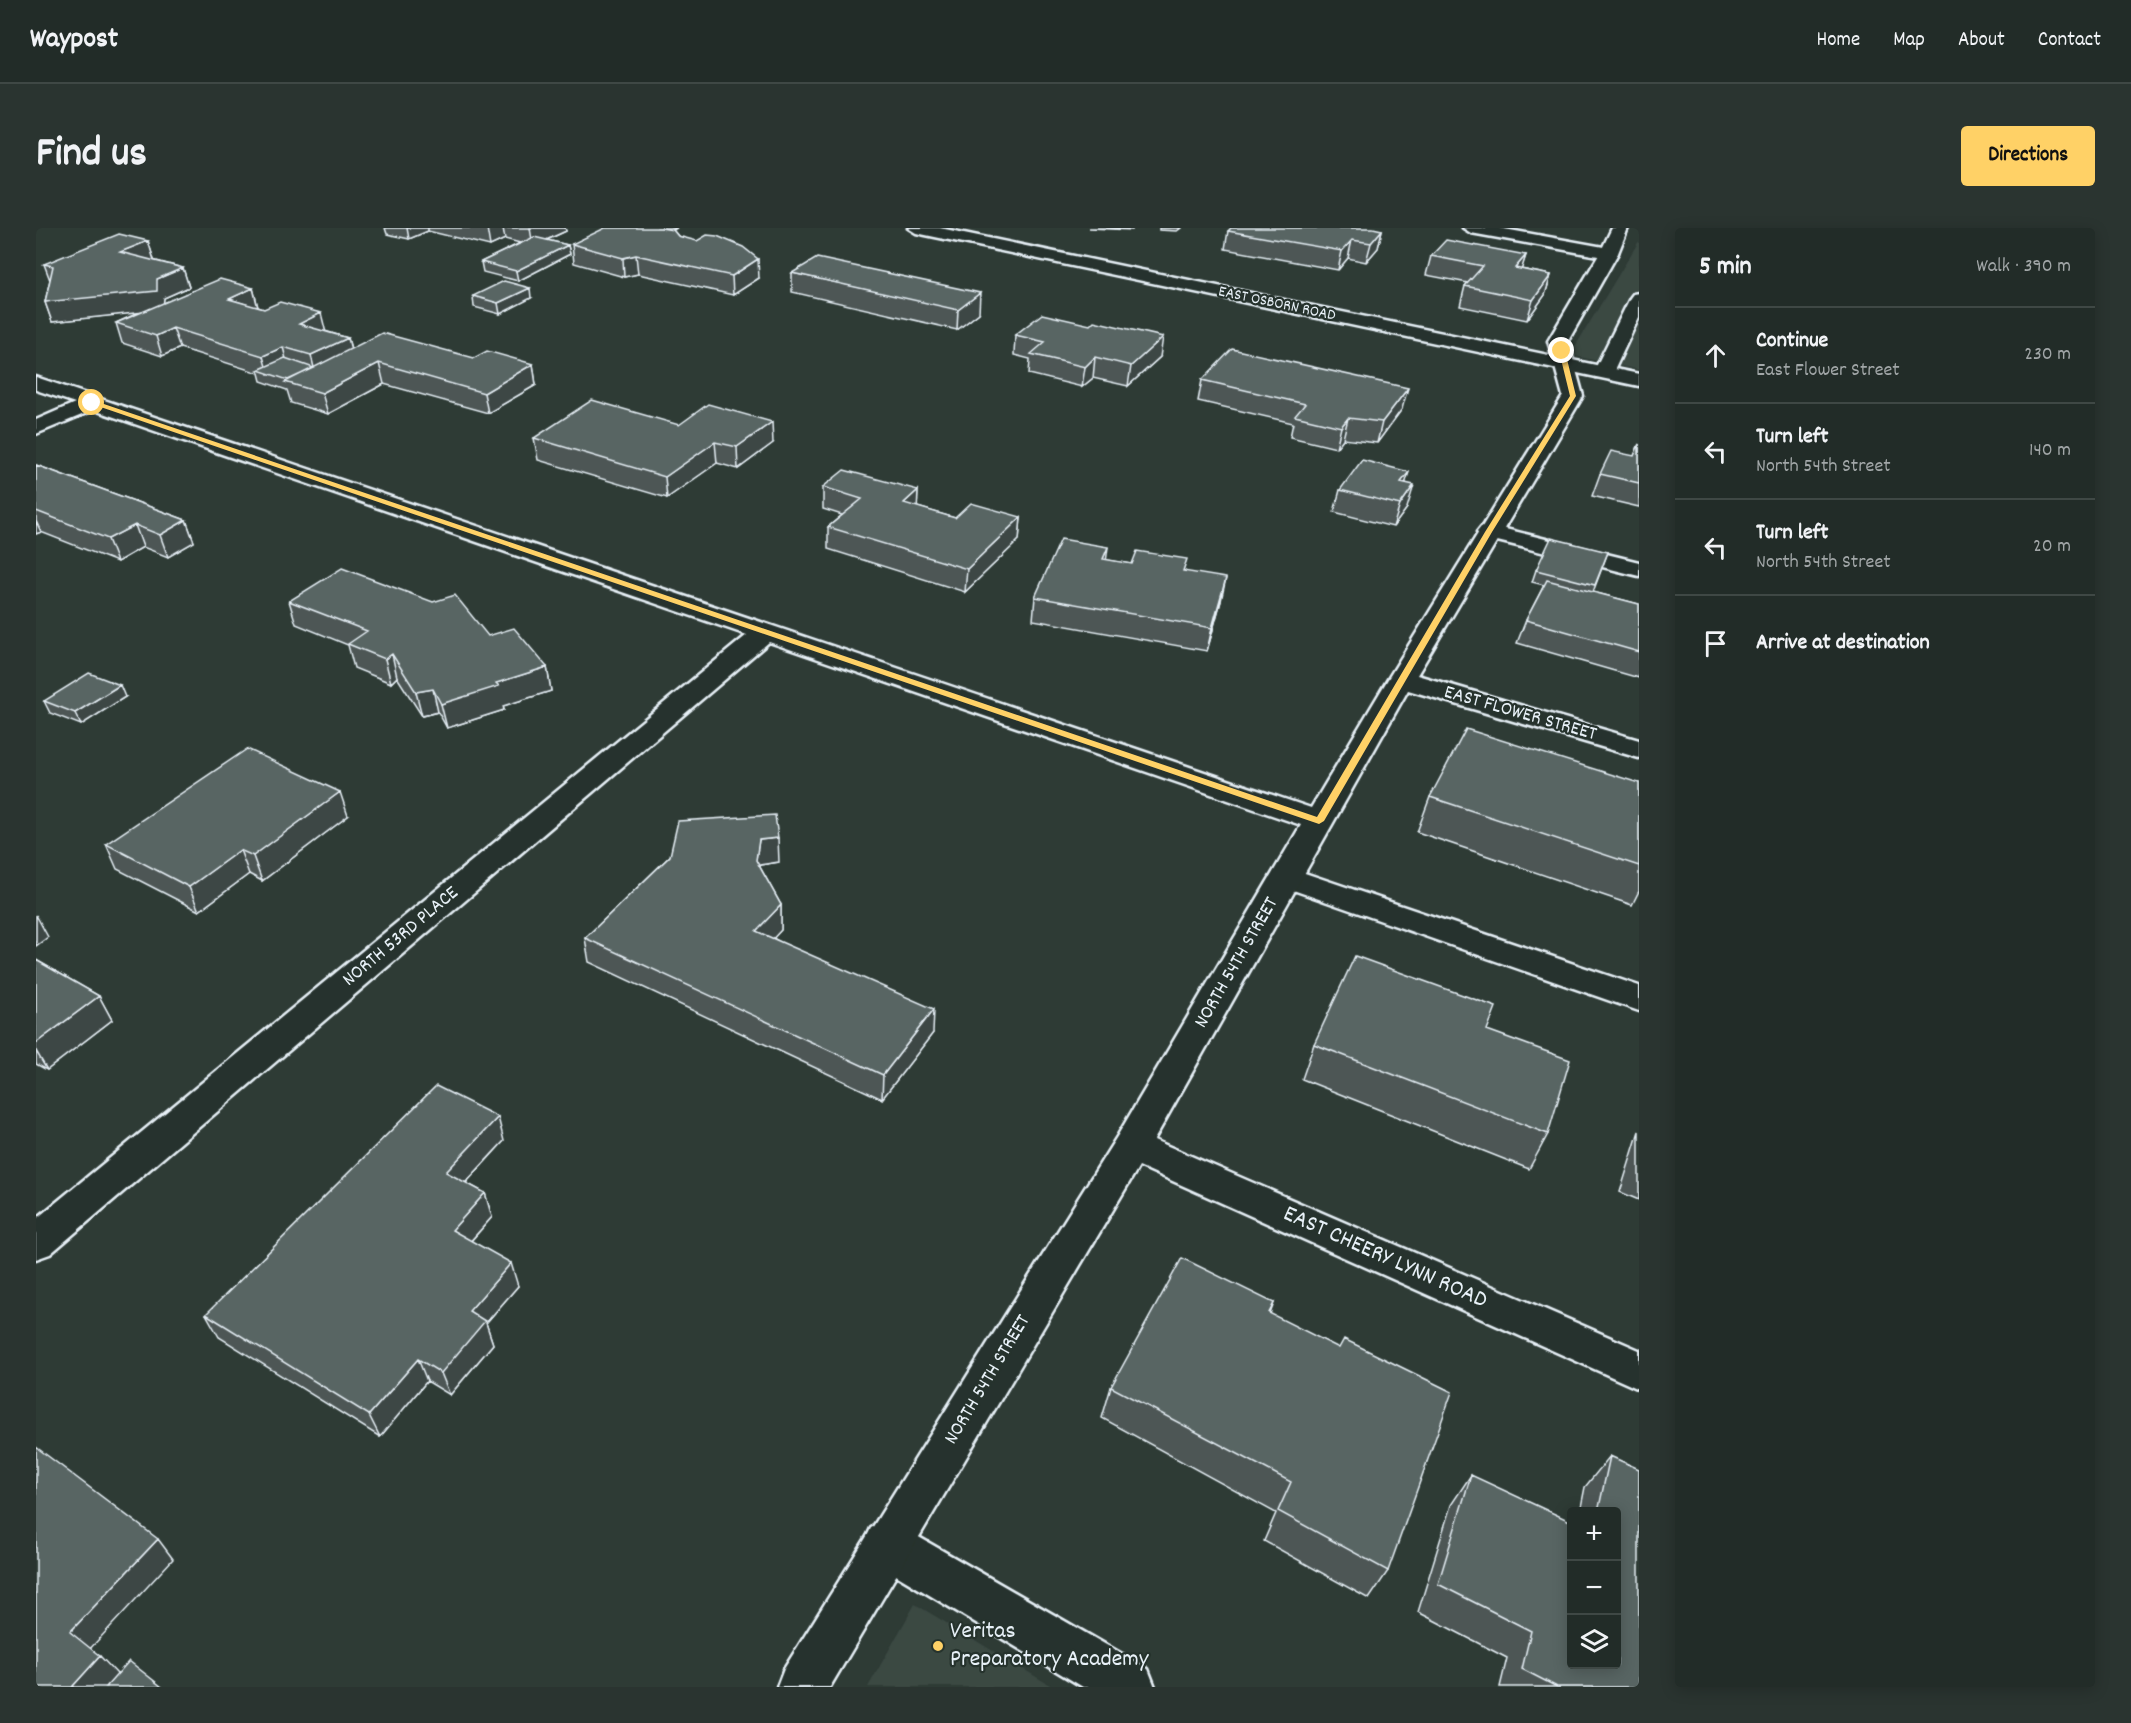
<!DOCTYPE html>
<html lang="en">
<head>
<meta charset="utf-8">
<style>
  body { margin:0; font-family:Dekko,sans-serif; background:#2a3430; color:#f1f3f6 }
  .controls { position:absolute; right:18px; bottom:18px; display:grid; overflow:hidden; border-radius:6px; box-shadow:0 3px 15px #0003 }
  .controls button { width:54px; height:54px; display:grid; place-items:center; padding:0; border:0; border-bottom:2px solid #3f4845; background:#222c28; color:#f1f3f6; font:30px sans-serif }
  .stop { position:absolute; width:18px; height:18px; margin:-14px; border:4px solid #ffd166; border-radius:50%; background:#fff }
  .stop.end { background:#ffd166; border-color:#fff; box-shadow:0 2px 6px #0008 }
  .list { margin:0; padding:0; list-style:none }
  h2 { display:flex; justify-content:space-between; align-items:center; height:78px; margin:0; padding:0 24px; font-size:26px }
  h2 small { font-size:20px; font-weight:400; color:#a2a7a8 }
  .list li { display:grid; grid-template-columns:39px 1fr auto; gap:18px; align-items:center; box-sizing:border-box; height:96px; padding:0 24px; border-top:2px solid #3f4845 }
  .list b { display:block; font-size:22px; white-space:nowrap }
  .list p { margin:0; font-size:20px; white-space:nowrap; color:#a2a7a8 }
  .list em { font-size:20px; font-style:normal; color:#a2a7a8 }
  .icon { flex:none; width:33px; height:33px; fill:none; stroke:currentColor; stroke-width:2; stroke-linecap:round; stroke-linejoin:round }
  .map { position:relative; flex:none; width:1603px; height:1459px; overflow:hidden; border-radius:6px }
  header { display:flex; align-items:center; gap:36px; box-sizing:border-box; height:84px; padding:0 30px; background:#222c28; border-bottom:2px solid #3f4845 }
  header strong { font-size:28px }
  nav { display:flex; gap:33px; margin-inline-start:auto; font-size:21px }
  .intro { display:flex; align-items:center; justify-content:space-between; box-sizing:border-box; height:144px; padding:0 36px }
  h1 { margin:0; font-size:42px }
  .button { padding:15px 27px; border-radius:6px; background:#ffd166; color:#111; font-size:21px; font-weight:700 }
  main { display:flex; gap:36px; padding:0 36px }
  aside { flex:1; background:#222c28; border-radius:6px; box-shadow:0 3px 15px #0003 }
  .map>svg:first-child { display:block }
  .built { fill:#3b4843 }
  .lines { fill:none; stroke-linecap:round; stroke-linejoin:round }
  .lane-casing { stroke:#e8f1f8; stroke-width:5 }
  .street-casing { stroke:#e8f1f8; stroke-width:5 }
  .secondary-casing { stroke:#e8f1f8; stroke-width:5 }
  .lane { fill:#26332d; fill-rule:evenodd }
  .street { fill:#26332d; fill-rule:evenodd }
  .secondary { fill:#26332d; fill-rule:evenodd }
  .wall { fill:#4d5755; stroke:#e8f1f8; stroke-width:1.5 }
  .shaded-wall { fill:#3e4745; stroke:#e8f1f8; stroke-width:1.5 }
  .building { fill:#596563; stroke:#e8f1f8; stroke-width:1.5 }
  .route { fill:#ffd166 }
  .poi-dot { fill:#ffd166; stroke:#26332d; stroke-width:2 }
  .labels { text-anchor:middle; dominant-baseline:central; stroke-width:4.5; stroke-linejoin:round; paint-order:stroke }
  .far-street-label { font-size:16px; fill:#e8f1f8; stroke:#26332d }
  .street-label { font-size:20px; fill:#e8f1f8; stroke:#26332d }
  .near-street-label { font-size:24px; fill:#e8f1f8; stroke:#26332d }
  .near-poi-label { font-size:24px; fill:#e8f1f8; stroke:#26332d; text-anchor:start }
</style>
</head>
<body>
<header>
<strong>Waypost</strong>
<nav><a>Home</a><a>Map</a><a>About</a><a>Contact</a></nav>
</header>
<div class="intro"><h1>Find us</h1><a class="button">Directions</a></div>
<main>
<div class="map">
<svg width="1603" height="1459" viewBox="0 0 1603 1459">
  <rect width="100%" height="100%" fill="#2e3b35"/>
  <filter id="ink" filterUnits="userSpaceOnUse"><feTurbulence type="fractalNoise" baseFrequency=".0167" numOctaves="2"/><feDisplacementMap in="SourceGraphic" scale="12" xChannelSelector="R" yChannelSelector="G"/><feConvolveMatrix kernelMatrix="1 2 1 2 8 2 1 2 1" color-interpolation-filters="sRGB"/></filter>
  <g filter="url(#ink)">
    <path class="built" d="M 1603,13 L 1603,142 L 1534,127 Z
      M 879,1376 L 1017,1459 L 832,1459 Z"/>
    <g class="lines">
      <g class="lane-casing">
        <path id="lane" d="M 1427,0 L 1463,0 L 1573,20 L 1579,21 L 1582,25 L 1579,29 L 1573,30 L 1435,5 Z
          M 1603,65 L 1603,89 L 1577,145 L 1574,149 L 1560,149 L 1557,145 L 1594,70 L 1597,66 Z
          M 1453,297 L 1603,334 L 1603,348 L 1445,309 L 1441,304 L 1445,299 Z
          M 1251,639 L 1603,758 L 1603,783 L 1240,656 L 1235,649 L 1240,642 Z
          M 851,1293 L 867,1300 L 1112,1441 L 1119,1459 L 1047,1459 L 835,1332 L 828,1316 L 835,1300 Z"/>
      </g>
      <g class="street-casing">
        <path id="street" d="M 1576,0 L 1592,0 L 1582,25 L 1532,113 L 1547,168 L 1381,447 L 1603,512 L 1603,530 L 1372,462 L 1118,912 L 1603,1122 L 1603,1161 L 1103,938 L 794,1459 L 741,1459 L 748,1441 L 1082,907 L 1265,597 L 733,414 L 14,1026 L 0,1031 L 0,991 L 711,407 L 58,182 L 0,206 L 0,192 L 39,175 L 0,162 L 0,149 L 1275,580 L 1352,451 L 1527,168 L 1512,113 L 1564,25 Z"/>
      </g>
      <g class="secondary-casing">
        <path id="secondary" d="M 872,0 L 904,0 L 1603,146 L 1603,158 L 880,5 Z"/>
      </g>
      <use href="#lane" class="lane"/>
      <use href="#street" class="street"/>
      <use href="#secondary" class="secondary"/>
    </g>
    <path class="wall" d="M 349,0 L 529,0 L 530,3 L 511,12 L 532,17 L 534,26 L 482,53 L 447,44 L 445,34 L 484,15 L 469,11 L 454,18 L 392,3 L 373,11 L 351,6 Z
      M 1053,0 L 1096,0 L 1096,2 Z
      M 1123,0 L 1145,0 L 1141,3 L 1123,2 Z
      M 637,2 L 642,8 L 723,50 L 697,67 L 602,46 L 588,49 L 538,35 L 536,16 Z
      M 1346,2 L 1342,20 L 1330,34 L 1312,30 L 1302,42 L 1189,21 L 1192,3 Z
      M 112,13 L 118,32 L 117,32 L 147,40 L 153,59 L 128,70 L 127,75 L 217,60 L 222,79 L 289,103 L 312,110 L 315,121 L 438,130 L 497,136 L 500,157 L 452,185 L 348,156 L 292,186 L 255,175 L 251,162 L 225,153 L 223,145 L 144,120 L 126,128 L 86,115 L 80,95 L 104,84 L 16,94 L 9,74 L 14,52 L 8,36 Z
      M 1490,27 L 1485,41 L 1515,47 L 1509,67 L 1491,92 L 1424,78 L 1429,58 L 1432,55 L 1390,47 L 1395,28 Z
      M 756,45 L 943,85 L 921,102 L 756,64 Z
      M 437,68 L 495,70 L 464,86 L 438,79 Z
      M 979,107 L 1124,129 L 1092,158 L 1057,150 L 1046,159 L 993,146 L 994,131 L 978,127 Z
      M 1166,152 L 1366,181 L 1341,215 L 1307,211 L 1300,220 L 1254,209 L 1257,195 L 1162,173 Z
      M 643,197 L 737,215 L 702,241 L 681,235 L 631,270 L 502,232 L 498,210 Z
      M 1603,216 L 1603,279 L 1556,268 L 1564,246 L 1598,228 Z
      M 0,237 L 150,292 L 158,314 L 132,329 L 107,319 L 81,334 L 5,304 L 0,306 Z
      M 1370,255 L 1371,280 L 1357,299 L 1298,284 L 1304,262 Z
      M 787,259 L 882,262 L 881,279 L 919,290 L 985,289 L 983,312 L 929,364 L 792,321 L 792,299 L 806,287 L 787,281 Z
      M 1572,324 L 1557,364 L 1603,376 L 1603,450 L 1481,415 L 1490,392 L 1508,357 L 1496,354 L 1500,342 Z
      M 1071,332 L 1096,336 L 1149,343 L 1185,373 L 1171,423 L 997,392 L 999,369 Z
      M 253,373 L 452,408 L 511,439 L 515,463 L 467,478 L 468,482 L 411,500 L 402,484 L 386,488 L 361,449 L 355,455 L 318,440 L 312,417 L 260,396 Z
      M 89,469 L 45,497 L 14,485 L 8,473 Z
      M 1603,555 L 1603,663 L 1596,677 L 1381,604 L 1394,569 Z
      M 312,588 L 226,653 L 213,646 L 163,683 L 81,641 L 70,616 Z
      M 634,628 L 743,634 L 724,637 L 724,639 L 745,677 L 745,702 L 737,710 L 897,805 L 846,871 L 553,734 L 549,710 Z
      M 0,732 L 63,768 L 76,792 L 11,842 L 0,836 Z
      M 1451,802 L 1512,906 L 1493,941 L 1266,851 L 1278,816 Z
      M 1603,903 L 1603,972 L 1584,964 Z
      M 468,913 L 430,955 L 449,965 L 456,989 L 435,1013 L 482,1058 L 450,1095 L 457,1116 L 414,1167 L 391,1153 L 344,1209 L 183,1109 L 170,1086 Z
      M 1238,1075 L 1234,1086 L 1352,1343 L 1333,1371 L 1228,1313 L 1240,1285 L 1066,1190 L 1075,1159 Z
      M 1574,1228 L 1603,1459 L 1464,1459 L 1471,1430 L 1382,1384 L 1415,1277 L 1435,1247 L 1536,1437 L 1581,1284 L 1544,1284 L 1549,1259 Z"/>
    <path class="shaded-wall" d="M 371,0 L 392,0 L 392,3 L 373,11 Z
      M 451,0 L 467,0 L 469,11 L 454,18 Z
      M 494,0 L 529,0 L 530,3 L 497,18 Z
      M 621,0 L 641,0 L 618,12 Z
      M 1346,2 L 1342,20 L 1330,34 L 1335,15 Z
      M 1316,12 L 1312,30 L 1302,42 L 1306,23 Z
      M 112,13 L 118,32 L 91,43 L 84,24 Z
      M 532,17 L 534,26 L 482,53 L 480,43 Z
      M 600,27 L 602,46 L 588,49 L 587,30 Z
      M 1490,27 L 1484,46 L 1479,40 Z
      M 722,31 L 723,50 L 697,67 L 696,48 Z
      M 147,40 L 153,59 L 128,70 L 127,82 L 16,94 L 9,74 L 121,51 Z
      M 1515,47 L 1509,67 L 1491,92 L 1497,72 Z
      M 217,60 L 222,80 L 193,71 Z
      M 494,60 L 495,70 L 464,86 L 462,75 Z
      M 944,65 L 943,85 L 921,102 L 922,82 Z
      M 285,85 L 290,105 L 263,96 Z
      M 137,100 L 144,120 L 126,128 L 120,108 Z
      M 1127,109 L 1124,129 L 1092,158 L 1095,138 Z
      M 312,110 L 317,130 L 278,140 L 275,127 Z
      M 247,119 L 252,139 L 232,146 L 227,128 Z
      M 1059,129 L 1057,150 L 1046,159 L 1049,139 Z
      M 343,135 L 348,156 L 292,186 L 286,165 Z
      M 497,136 L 500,157 L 452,185 L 448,165 Z
      M 1372,160 L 1366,181 L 1341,215 L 1346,194 Z
      M 1312,190 L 1307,211 L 1300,220 L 1305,199 Z
      M 736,194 L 737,215 L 702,241 L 701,219 Z
      M 679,214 L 681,235 L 631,270 L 629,249 Z
      M 1373,244 L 1366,266 L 1359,276 L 1365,254 Z
      M 1378,257 L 1371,280 L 1357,299 L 1364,277 Z
      M 882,262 L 881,285 L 868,275 Z
      M 985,289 L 983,312 L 929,364 L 931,341 Z
      M 150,292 L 158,314 L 132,329 L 124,307 Z
      M 0,293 L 5,304 L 0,306 Z
      M 99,297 L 107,319 L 81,334 L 72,311 Z
      M 1072,319 L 1069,342 L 1067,331 Z
      M 1190,350 L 1185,373 L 1171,423 L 1176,400 Z
      M 356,426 L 361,449 L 355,455 L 349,431 Z
      M 511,439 L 515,463 L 467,478 L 468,482 L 411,500 L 405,476 L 460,455 Z
      M 84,457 L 89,469 L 45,497 L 39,485 Z
      M 397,461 L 402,484 L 386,488 L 380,464 Z
      M 304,564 L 312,588 L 226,653 L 217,628 Z
      M 742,610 L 743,634 L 724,637 L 722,656 L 720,632 L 723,612 Z
      M 204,622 L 213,646 L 163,683 L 153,659 Z
      M 745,677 L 745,702 L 722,727 L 720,703 Z
      M 0,687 L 12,709 L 0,718 Z
      M 63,768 L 76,792 L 11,842 L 0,823 L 0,815 Z
      M 898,781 L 897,805 L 846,871 L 847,847 Z
      M 462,889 L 468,913 L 417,968 L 410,944 Z
      M 449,965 L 456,989 L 423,1026 L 416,1002 Z
      M 475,1035 L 482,1058 L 450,1095 L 457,1116 L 414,1167 L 405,1145 L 433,1083 Z
      M 382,1131 L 391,1153 L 344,1209 L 333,1187 Z
      M 122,1311 L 137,1331 L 52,1423 L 34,1404 Z
      M 64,1428 L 82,1447 L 71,1459 L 36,1459 Z"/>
    <path class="building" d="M 569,0 L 625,0 L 637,2 L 642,8 L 661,13 L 671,7 L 681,8 L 707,19 L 722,31 L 696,48 L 600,27 L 587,30 L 536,16 Z
      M 1195,0 L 1337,0 L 1346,2 L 1335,15 L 1316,12 L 1306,23 L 1192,3 Z
      M 83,6 L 112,13 L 84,24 L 147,40 L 121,51 L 121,63 L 9,74 L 17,38 L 8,36 Z
      M 498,9 L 532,17 L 480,43 L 445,34 Z
      M 1410,12 L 1490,27 L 1479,40 L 1515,47 L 1497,72 L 1429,58 L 1447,38 L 1395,28 Z
      M 781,30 L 944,65 L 922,82 L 756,45 Z
      M 184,51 L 217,60 L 193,71 L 228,81 L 244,74 L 285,85 L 263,96 L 312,110 L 275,127 L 247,119 L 227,128 L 137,100 L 120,108 L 80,95 Z
      M 468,53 L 494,60 L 462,75 L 437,68 Z
      M 1006,86 L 1054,97 L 1058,93 L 1127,109 L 1095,138 L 1059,129 L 1049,139 L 995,126 L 1009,114 L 979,107 Z
      M 346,105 L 438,130 L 451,123 L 497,136 L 448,165 L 343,135 L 286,165 L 249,154 Z
      M 1196,121 L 1372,160 L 1346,194 L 1312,190 L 1305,199 L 1259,188 L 1269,176 L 1166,152 Z
      M 249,130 L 278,140 L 252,152 L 222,142 Z
      M 556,172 L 643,197 L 672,176 L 736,194 L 701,219 L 679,214 L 629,249 L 498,210 Z
      M 1603,216 L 1603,255 L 1564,246 L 1575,223 L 1598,228 Z
      M 1326,232 L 1373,244 L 1365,254 L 1378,257 L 1364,277 L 1304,262 Z
      M 0,237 L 150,292 L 124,307 L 99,297 L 72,311 L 0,283 Z
      M 808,242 L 882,262 L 868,275 L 919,290 L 935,275 L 985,289 L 931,341 L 792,299 L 826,271 L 787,259 Z
      M 1515,310 L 1572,324 L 1559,357 L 1500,342 Z
      M 1025,311 L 1072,319 L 1067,331 L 1096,336 L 1101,323 L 1151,331 L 1147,343 L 1190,350 L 1176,400 L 999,369 Z
      M 306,340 L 397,374 L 419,367 L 452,408 L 478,400 L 511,439 L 460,455 L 463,458 L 405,476 L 397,461 L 380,464 L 356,426 L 349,431 L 312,416 L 331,403 L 253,373 Z
      M 1511,352 L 1603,376 L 1603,424 L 1490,392 Z
      M 53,445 L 84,457 L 39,485 L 8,473 Z
      M 1430,501 L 1603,555 L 1603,638 L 1394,569 Z
      M 211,521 L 304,564 L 217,628 L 204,622 L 153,659 L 70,616 Z
      M 739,587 L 742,610 L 723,612 L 720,632 L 745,677 L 720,703 L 898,781 L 847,847 L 549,710 L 634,628 L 642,593 Z
      M 1319,728 L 1460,779 L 1451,802 L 1534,832 L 1512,906 L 1278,816 Z
      M 0,732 L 63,768 L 0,815 Z
      M 400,858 L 462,889 L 410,944 L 449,965 L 416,1002 L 475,1035 L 433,1083 L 449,1093 L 405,1145 L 382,1131 L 333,1187 L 170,1086 Z
      M 1146,1030 L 1238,1075 L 1233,1085 L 1303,1120 L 1308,1111 L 1416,1164 L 1352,1343 L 1242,1283 L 1255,1254 L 1075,1159 Z
      M 0,1219 L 122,1311 L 34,1404 L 64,1428 L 36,1459 L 0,1459 Z
      M 1574,1228 L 1603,1241 L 1603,1459 L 1521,1459 L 1486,1441 L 1495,1403 L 1402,1356 L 1435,1247 L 1536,1294 L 1536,1437 L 1581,1437 L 1581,1284 L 1562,1284 Z
      M 93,1433 L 126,1459 L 70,1459 Z"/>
  </g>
  <path class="route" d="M 1526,121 L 1529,123 L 1540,168 L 1456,304 L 1288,593 L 1283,596 L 53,175 L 59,173 L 1281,589 L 1449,304 L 1534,168 L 1523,123 Z"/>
  <circle class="poi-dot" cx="902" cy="1418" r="6"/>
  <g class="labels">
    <g class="far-street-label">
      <text transform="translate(1241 76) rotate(12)">EAST OSBORN ROAD</text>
    </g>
    <g class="street-label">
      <text transform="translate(1484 486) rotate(16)">EAST FLOWER STREET</text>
      <text transform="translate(365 709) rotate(-40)">NORTH 53RD PLACE</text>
      <text transform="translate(1201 735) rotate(-60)">NORTH 54TH STREET</text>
      <text transform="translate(952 1152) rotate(-59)">NORTH 54TH STREET</text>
    </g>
    <g class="near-street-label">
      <text transform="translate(1349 1030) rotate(24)">EAST CHEERY LYNN ROAD</text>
    </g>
    <g class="near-poi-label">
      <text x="914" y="1404">Veritas<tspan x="914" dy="28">Preparatory Academy</tspan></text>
    </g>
  </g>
</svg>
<div class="controls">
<button>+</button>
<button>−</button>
<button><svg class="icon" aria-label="layers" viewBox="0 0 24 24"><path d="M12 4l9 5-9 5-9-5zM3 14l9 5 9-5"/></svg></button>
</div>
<div class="stop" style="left:56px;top:175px"></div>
<div class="stop end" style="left:1526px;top:123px"></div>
</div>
<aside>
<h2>5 min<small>Walk · 390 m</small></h2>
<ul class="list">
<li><svg class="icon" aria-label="ahead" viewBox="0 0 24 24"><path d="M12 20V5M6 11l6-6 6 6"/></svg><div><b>Continue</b><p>East Flower Street</p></div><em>230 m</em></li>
<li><svg class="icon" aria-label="left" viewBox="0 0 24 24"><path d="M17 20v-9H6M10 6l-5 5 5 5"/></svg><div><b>Turn left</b><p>North 54th Street</p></div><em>140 m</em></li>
<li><svg class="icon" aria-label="left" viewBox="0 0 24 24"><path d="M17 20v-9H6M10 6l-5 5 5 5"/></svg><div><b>Turn left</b><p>North 54th Street</p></div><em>20 m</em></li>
<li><svg class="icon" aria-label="arrive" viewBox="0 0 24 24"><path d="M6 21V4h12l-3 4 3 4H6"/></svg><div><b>Arrive at destination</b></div></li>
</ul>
</aside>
</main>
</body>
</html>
